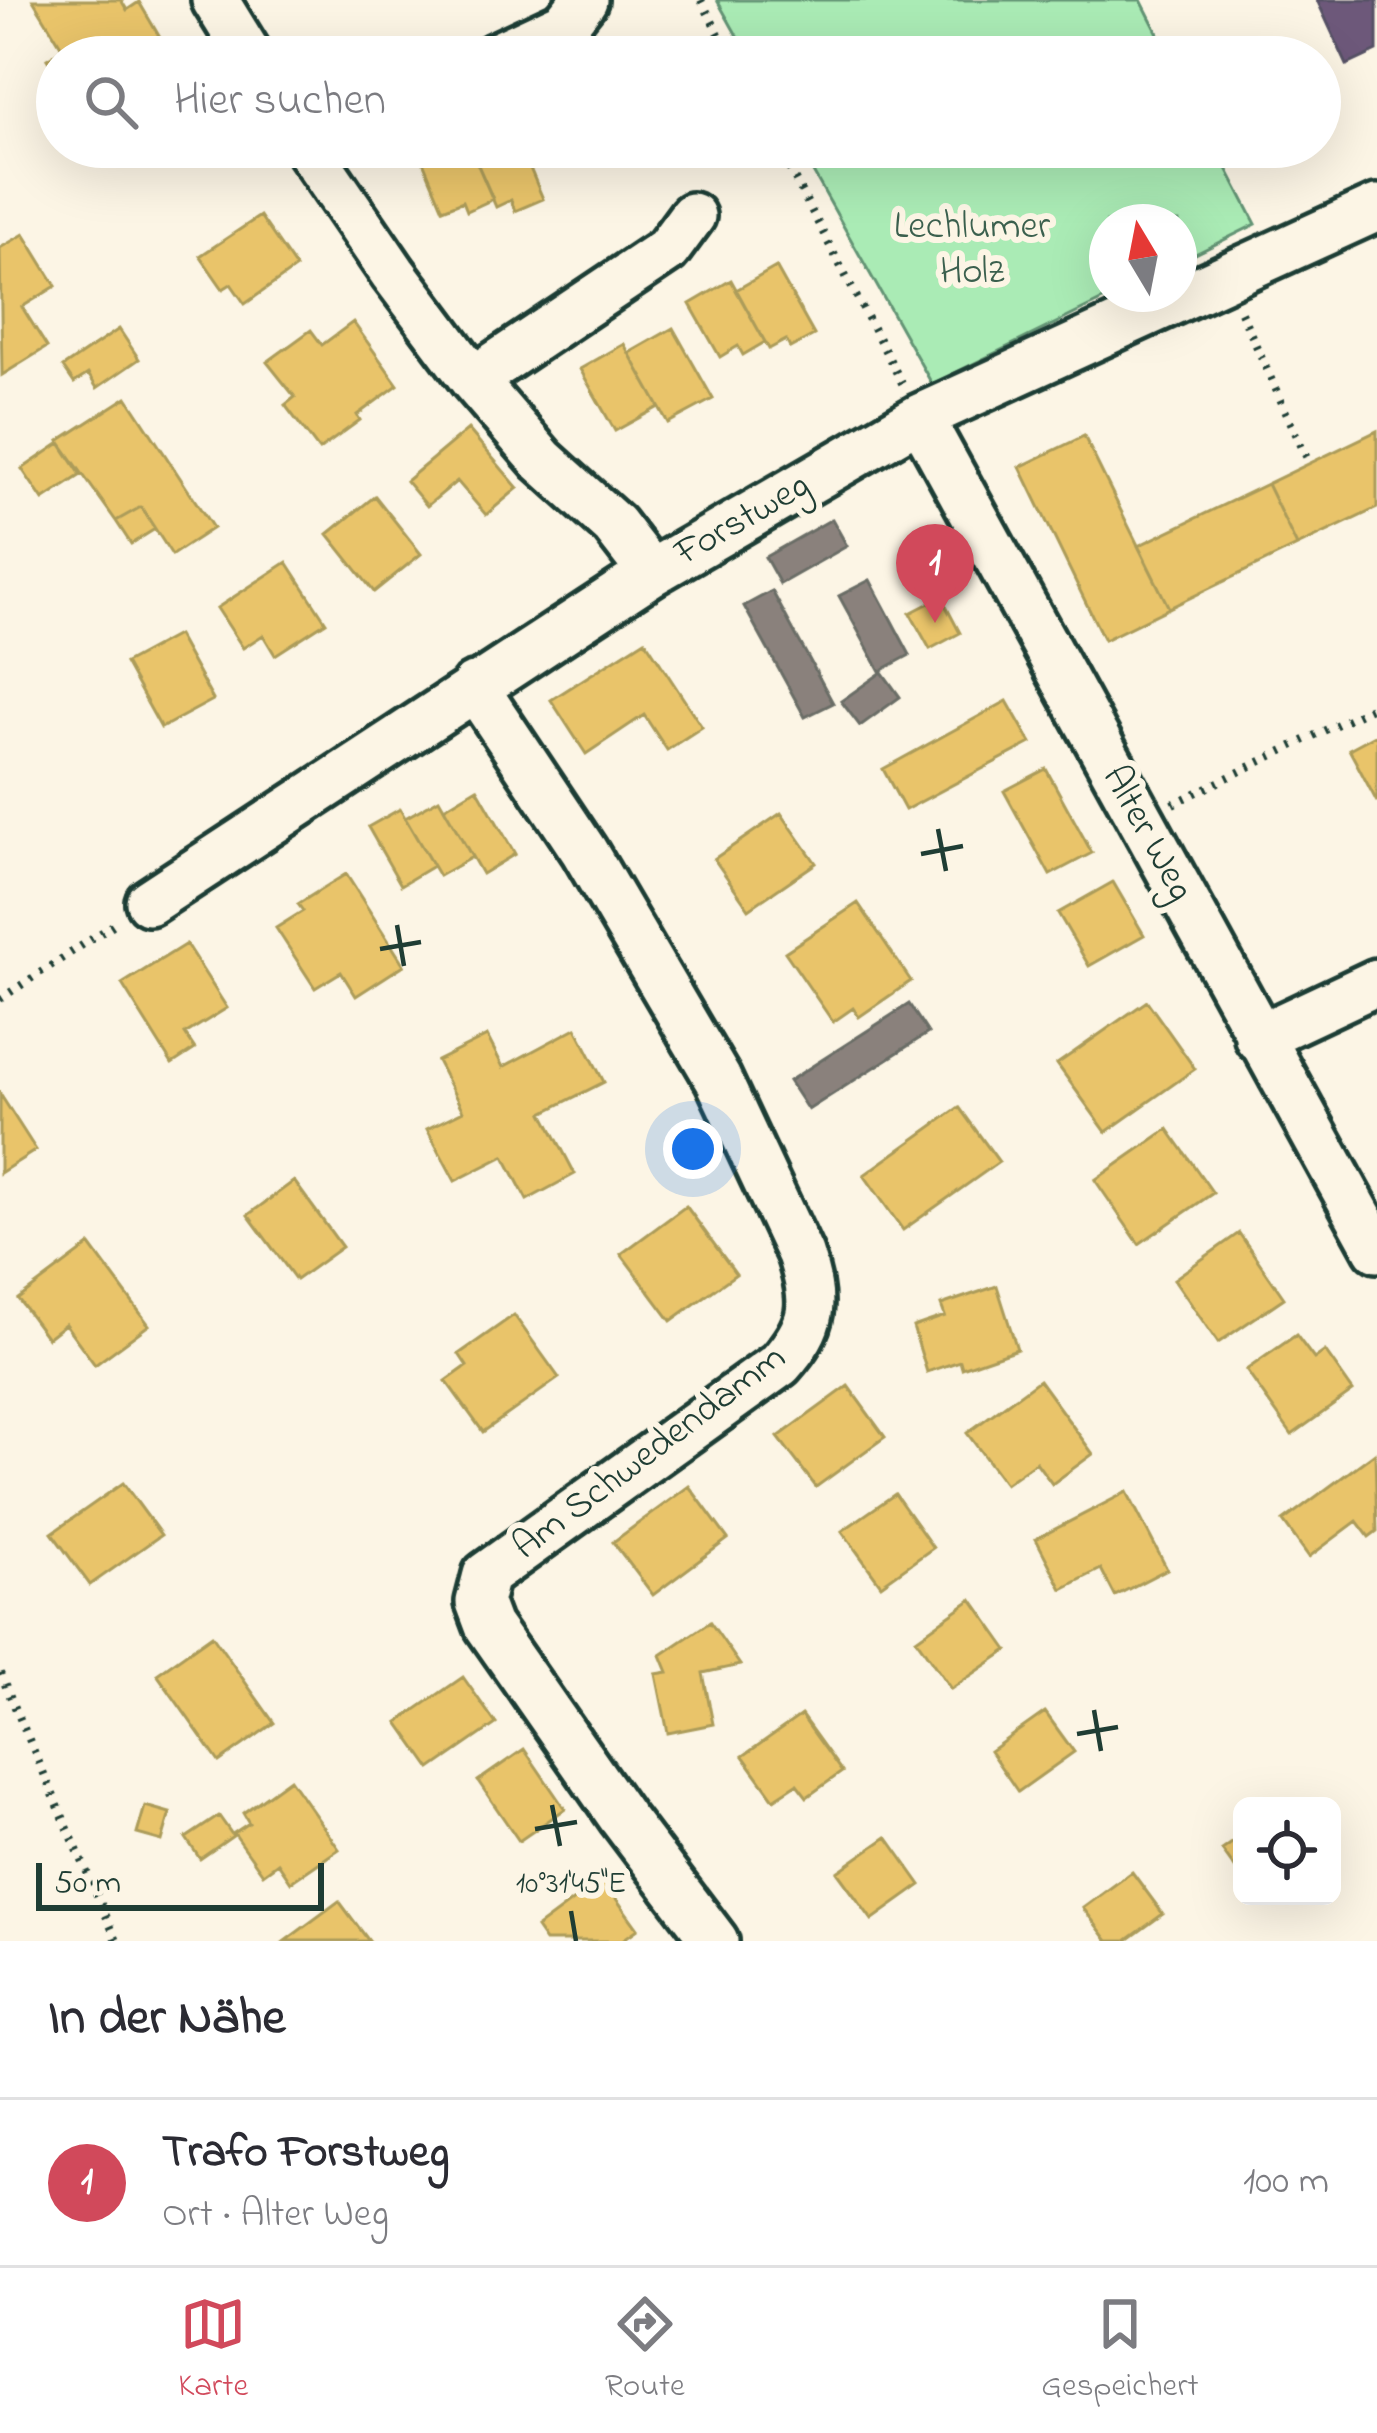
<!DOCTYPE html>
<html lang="de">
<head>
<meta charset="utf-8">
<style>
  body { margin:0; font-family:"Indie Flower",sans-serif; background:#f7f7f7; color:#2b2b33 }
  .controls { position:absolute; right:36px; bottom:36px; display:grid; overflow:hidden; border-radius:18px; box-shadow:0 12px 48px #0002 }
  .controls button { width:108px; height:108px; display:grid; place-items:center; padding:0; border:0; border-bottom:3px solid #e1e1e2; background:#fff; color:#2b2b33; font:60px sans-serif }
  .compass { position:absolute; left:1089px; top:204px; width:108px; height:108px; border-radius:50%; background:#fff; box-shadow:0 12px 48px #0002; rotate:350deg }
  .scale { position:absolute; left:36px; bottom:30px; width:288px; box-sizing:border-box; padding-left:12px; border:6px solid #1f3d34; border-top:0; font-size:33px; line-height:42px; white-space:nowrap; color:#1f3d34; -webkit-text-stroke:9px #fcf5e5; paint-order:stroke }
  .you { position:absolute; left:693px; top:1149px; width:42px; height:42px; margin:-30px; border:9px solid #fff; border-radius:50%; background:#1a73e8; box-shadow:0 0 0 18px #1a73e833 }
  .badge { display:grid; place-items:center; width:78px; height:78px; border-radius:50%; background:#d1495b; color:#fff; font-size:39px; font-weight:700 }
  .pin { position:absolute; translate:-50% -99px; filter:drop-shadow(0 3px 6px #0008) }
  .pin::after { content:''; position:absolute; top:63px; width:42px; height:36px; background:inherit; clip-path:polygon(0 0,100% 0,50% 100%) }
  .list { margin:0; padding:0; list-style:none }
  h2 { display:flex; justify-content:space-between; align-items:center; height:156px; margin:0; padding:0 48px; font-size:51px }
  h2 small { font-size:39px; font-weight:400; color:#7c7c81 }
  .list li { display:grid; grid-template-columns:78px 1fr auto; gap:36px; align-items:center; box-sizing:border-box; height:168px; padding:0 48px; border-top:3px solid #e1e1e2 }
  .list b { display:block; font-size:45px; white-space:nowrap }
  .list p { margin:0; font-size:39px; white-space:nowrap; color:#7c7c81 }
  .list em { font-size:39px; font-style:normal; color:#7c7c81 }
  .icon { flex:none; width:66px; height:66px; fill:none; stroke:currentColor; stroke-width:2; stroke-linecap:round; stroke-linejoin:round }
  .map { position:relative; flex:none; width:1377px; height:1941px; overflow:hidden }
  .search { position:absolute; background:#fff; box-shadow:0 12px 48px #0002; left:36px; right:36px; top:36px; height:132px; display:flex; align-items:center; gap:30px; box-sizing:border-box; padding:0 42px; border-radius:66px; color:#7c7c81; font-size:45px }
  .sheet { height:324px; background:#fff }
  nav { display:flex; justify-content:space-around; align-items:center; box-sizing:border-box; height:168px; border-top:3px solid #e1e1e2; background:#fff; font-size:33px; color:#7c7c81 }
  nav a { display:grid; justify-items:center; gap:6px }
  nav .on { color:#d1495b }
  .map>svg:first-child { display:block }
  .green { fill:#aaebb5; stroke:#649474; stroke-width:3 }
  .homes { fill:#e9c46a; stroke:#ac9c5a; stroke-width:3 }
  .offices { fill:#6d597a; stroke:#565165; stroke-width:3 }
  .industry { fill:#8a817c; stroke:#6a6d66; stroke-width:3 }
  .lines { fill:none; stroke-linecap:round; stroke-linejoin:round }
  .minor-casing { stroke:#1f3d34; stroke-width:54 }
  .path { stroke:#1f3d34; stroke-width:8; stroke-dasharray:3 9; stroke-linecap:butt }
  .minor { stroke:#fcf5e5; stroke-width:45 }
  .ticks { fill:none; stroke:#1f3d34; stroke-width:4.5 }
  .labels { text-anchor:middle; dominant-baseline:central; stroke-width:12; stroke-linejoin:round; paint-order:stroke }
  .park-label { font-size:39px; fill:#3b604e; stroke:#fcf5e5 }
  .street-label { font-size:39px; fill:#1f3d34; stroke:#fcf5e5 }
  .ticks-label { font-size:30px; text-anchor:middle; fill:#1f3d34; stroke:#fcf5e5; stroke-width:12; stroke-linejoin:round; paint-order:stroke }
</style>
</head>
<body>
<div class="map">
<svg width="1377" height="1941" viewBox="0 0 1377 1941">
  <rect width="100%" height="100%" fill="#fcf5e5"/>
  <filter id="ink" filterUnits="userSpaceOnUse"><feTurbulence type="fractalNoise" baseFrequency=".00833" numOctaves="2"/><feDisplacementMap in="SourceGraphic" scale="24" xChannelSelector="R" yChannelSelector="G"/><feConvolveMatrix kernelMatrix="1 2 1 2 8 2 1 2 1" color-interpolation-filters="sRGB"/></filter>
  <g filter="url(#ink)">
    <path class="green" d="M 717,0 L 1141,0 L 1170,57 L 749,57 Z
      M 799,147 L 1216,147 L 1256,224 L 1179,262 L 1179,222 L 1107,222 L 1107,294 L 1115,294 L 932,384 Z"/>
    <path class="homes" d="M 33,0 L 121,0 L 127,10 L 139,2 L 159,36 L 125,57 L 57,57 L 57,75 L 47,59 L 63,49 Z
      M 171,147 L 213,147 L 182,166 Z
      M 432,147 L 470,147 L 493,199 L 467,211 L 463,201 L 443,209 L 419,152 Z
      M 470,147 L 521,147 L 543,199 L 515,211 L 511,200 L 496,207 Z
      M 260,216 L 296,268 L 245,304 L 231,284 L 223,289 L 200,256 Z
      M 24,234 L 56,286 L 22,307 L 47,347 L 2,375 L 0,248 Z
      M 776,267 L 814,335 L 790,348 L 786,340 L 769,349 L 736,290 Z
      M 731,280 L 765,342 L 743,355 L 738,346 L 720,357 L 690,304 Z
      M 353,322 L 398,385 L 357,415 L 360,420 L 319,450 L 285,405 L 295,397 L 267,362 L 311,330 L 322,345 Z
      M 673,328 L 713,399 L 668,423 L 629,353 Z
      M 119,329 L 139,359 L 97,388 L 88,374 L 74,383 L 63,367 Z
      M 624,344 L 659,407 L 615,431 L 580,369 Z
      M 127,397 L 213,528 L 172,555 L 141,507 L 116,521 L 59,441 Z
      M 468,429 L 518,488 L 486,515 L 457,481 L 427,506 L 406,481 Z
      M 1377,431 L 1377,508 L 1297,546 L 1267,484 Z
      M 1084,436 L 1169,608 L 1104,640 L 1020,467 Z
      M 60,443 L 81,475 L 43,500 L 22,469 Z
      M 1267,484 L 1297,546 L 1169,608 L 1138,546 Z
      M 375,496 L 421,554 L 374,592 L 328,534 Z
      M 141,507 L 155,529 L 131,544 L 116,521 Z
      M 287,562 L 326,622 L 275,655 L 263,635 L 243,648 L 217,608 Z
      M 941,597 L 960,633 L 930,649 L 910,613 Z
      M 177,635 L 213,700 L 161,728 L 125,663 Z
      M 645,640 L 702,727 L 667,750 L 644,715 L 586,754 L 551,700 Z
      M 1007,701 L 1031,743 L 905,810 L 883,769 Z
      M 1377,734 L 1377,802 L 1349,749 Z
      M 1046,769 L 1092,853 L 1050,875 L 1004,791 Z
      M 477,788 L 515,854 L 482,874 L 444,808 Z
      M 439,799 L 472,857 L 439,876 L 405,818 Z
      M 400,809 L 433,866 L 401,885 L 368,827 Z
      M 781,813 L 816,863 L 749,909 L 714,859 Z
      M 346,874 L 404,965 L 356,996 L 341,972 L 315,988 L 276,928 L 303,911 L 298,904 Z
      M 1113,882 L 1144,935 L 1089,966 L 1058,913 Z
      M 858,903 L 911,981 L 859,1017 L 853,1008 L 833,1022 L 785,952 Z
      M 186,944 L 227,1008 L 185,1034 L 195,1049 L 172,1064 L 122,984 Z
      M 1147,1001 L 1195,1069 L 1106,1132 L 1057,1064 Z
      M 576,1028 L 604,1082 L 543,1113 L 575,1174 L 527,1200 L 504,1156 L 455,1181 L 427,1129 L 463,1111 L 437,1061 L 487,1036 L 503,1067 Z
      M 0,1094 L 36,1150 L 0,1173 Z
      M 959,1107 L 999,1162 L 903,1230 L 864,1175 Z
      M 1168,1129 L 1213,1193 L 1139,1244 L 1095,1180 Z
      M 294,1181 L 342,1247 L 296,1280 L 248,1215 Z
      M 686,1206 L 736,1274 L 671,1321 L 621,1254 Z
      M 1239,1233 L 1284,1298 L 1218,1343 L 1174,1279 Z
      M 90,1245 L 149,1325 L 95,1365 L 65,1324 L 47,1338 L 18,1299 Z
      M 997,1286 L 1017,1349 L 962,1368 L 960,1361 L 927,1372 L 913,1327 L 945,1316 L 941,1305 Z
      M 514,1315 L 559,1378 L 483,1432 L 446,1381 L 467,1366 L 459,1354 Z
      M 1296,1335 L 1314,1359 L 1325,1351 L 1353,1391 L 1292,1435 L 1246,1370 Z
      M 1039,1380 L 1093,1454 L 1052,1484 L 1036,1462 L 1005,1484 L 967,1433 Z
      M 848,1386 L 885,1437 L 816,1487 L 778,1437 Z
      M 1375,1453 L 1377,1531 L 1369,1537 L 1357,1521 L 1309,1557 L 1283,1521 Z
      M 123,1483 L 161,1535 L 90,1585 L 52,1533 Z
      M 689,1486 L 728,1539 L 653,1595 L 613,1542 Z
      M 1127,1492 L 1167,1569 L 1115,1596 L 1101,1569 L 1062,1589 L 1036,1539 Z
      M 895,1494 L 933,1548 L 881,1585 L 842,1531 Z
      M 972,1599 L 1008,1650 L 951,1689 L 916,1639 Z
      M 710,1622 L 740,1665 L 703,1673 L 713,1724 L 668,1733 L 656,1674 L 668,1672 L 661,1655 Z
      M 212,1635 L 274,1723 L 219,1762 L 157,1674 Z
      M 463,1677 L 496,1724 L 431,1769 L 398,1722 Z
      M 1045,1712 L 1074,1752 L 1018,1792 L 990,1751 Z
      M 801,1715 L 842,1772 L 807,1797 L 797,1784 L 774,1799 L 743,1756 Z
      M 524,1749 L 565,1809 L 519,1841 L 478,1781 Z
      M 290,1779 L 339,1849 L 291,1882 L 278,1863 L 263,1874 L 234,1833 L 249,1823 L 243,1813 Z
      M 145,1806 L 170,1813 L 162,1841 L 137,1834 Z
      M 219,1816 L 233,1836 L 200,1859 L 186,1838 Z
      M 1242,1836 L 1242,1878 L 1222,1850 Z
      M 887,1837 L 921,1885 L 872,1920 L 837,1872 Z
      M 1132,1872 L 1163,1914 L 1126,1941 L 1108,1941 L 1083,1908 Z
      M 602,1879 L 638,1929 L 621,1941 L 545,1941 L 536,1928 Z
      M 339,1901 L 369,1941 L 285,1941 Z"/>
    <path class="offices" d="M 1317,0 L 1377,0 L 1377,51 L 1347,65 Z"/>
    <path class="industry" d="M 832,519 L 847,546 L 780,584 L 765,557 Z
      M 870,580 L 910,655 L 880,671 L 839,596 Z
      M 772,591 L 833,703 L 805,717 L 744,606 Z
      M 882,672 L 900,697 L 860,726 L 841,701 Z
      M 909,1004 L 928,1033 L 808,1110 L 789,1081 Z"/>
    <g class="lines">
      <g class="minor-casing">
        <path id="minor" d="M 215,0 L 250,57
          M 494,57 L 565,24 L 584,0
          M 307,147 L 393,273 L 473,380 L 542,460 L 614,525 L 651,573
          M 473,380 L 667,250 L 692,216
          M 920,417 L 1377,1249
          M 474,686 L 584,851 L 718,1079 L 800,1254 C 816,1303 815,1324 780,1364 L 486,1575 L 479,1602 L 488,1626 L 622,1818 L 715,1941
          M 149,902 L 651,573 L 920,417 L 1377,208
          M 1258,1038 L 1377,982"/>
      </g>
      <path class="path" d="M 701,0 L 731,57
        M 778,147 L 903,385
        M 1241,312 L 1309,463
        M 1173,804 L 1377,705
        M 0,999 L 119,921
        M 0,1673 L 117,1941"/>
      <use href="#minor" class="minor"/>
    </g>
  </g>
  <path class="ticks" d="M 938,829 L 946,871M 921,854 L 963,846M 397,925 L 404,966M 380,949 L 421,942M 1094,1710 L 1101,1751M 1077,1734 L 1118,1727M 552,1805 L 560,1846M 535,1829 L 577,1822M 571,1911 L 576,1941"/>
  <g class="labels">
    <g class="park-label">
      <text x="972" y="227">Lechlumer<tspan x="972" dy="45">Holz</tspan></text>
    </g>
    <g class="street-label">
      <text transform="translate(743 520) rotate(-30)">Forstweg</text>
      <text transform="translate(1147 834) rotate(61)">Alter Weg</text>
      <text transform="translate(650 1453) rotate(-37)">Am Schwedendamm</text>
    </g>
  </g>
  <g class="ticks-label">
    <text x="571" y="1892">10°31'45"E</text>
  </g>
</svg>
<div class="controls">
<button><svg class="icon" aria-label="locate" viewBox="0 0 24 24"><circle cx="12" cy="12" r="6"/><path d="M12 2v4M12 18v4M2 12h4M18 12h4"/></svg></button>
</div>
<svg class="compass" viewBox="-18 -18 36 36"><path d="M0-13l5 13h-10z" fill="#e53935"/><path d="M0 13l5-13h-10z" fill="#7c7c81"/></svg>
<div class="scale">50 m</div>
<div class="you"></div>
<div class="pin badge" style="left:935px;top:623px">1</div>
<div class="search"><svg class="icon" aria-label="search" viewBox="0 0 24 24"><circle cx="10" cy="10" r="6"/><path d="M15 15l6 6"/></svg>Hier suchen</div>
</div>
<section class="sheet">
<h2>In der Nähe<small></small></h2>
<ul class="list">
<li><span class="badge">1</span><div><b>Trafo Forstweg</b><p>Ort · Alter Weg</p></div><em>100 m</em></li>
</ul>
</section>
<nav>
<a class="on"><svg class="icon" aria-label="map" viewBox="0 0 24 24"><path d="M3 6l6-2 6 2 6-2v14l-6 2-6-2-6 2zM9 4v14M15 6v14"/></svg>Karte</a>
<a><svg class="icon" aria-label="directions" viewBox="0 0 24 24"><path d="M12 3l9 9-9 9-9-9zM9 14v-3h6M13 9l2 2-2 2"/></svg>Route</a>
<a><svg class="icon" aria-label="saved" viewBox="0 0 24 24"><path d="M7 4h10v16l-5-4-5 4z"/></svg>Gespeichert</a>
</nav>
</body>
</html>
